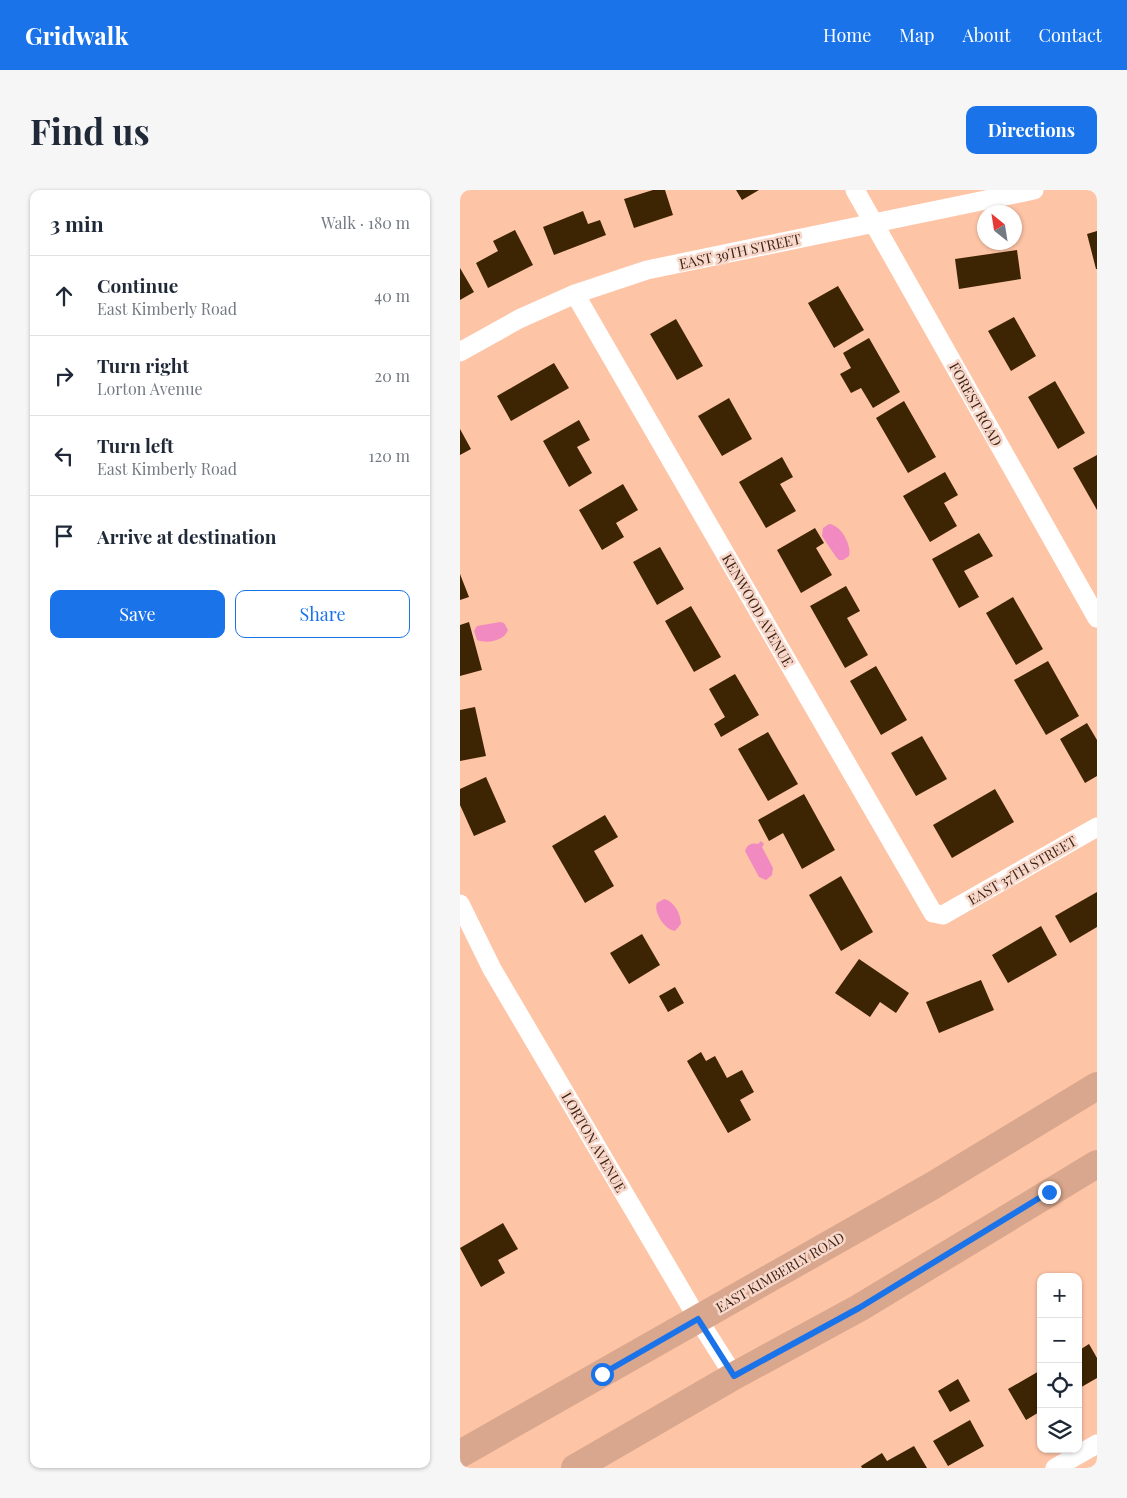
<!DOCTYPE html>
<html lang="en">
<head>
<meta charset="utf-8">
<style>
  body { margin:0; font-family:"Playfair Display",serif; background:#f6f6f7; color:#1f2937 }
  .controls { position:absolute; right:15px; bottom:15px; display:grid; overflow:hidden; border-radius:10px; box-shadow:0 1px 4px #0004 }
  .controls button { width:45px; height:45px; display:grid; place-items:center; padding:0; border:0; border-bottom:1px solid #e0e1e3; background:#fff; color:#1f2937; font:25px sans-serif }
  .compass { position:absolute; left:517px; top:15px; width:45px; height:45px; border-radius:50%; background:#fff; box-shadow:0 1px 4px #0004; rotate:330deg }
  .stop { position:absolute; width:15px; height:15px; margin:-11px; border:4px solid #1a73e8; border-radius:50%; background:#fff }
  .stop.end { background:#1a73e8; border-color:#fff; box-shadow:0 1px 5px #0008 }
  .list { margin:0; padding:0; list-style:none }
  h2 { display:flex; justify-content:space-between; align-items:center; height:65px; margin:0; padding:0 20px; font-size:21px }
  h2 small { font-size:16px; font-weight:400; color:#747a83 }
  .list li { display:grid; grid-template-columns:32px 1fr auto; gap:15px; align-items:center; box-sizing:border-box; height:80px; padding:0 20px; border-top:1px solid #e0e1e3 }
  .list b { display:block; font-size:19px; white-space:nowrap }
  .list p { margin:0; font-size:16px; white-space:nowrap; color:#747a83 }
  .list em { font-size:16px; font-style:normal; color:#747a83 }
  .actions { display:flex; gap:10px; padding:15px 20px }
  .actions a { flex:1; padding:11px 0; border:1px solid #1a73e8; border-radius:10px; text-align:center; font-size:18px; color:#1a73e8 }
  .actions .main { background:#1a73e8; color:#fff }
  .icon { flex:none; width:28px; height:28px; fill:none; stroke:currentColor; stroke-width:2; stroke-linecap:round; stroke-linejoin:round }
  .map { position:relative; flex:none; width:637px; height:1278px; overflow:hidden; border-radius:10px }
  header { display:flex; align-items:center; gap:30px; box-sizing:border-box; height:70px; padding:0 25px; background:#1a73e8; color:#fff }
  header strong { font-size:24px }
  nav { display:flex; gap:28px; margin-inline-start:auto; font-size:18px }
  .intro { display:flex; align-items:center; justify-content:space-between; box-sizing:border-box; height:120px; padding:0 30px }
  h1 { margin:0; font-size:35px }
  .button { padding:12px 22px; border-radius:10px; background:#1a73e8; color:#fff; font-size:18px; font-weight:700 }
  main { display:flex; gap:30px; padding:0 30px }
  aside { flex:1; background:#fff; border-radius:10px; box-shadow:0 1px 4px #0004 }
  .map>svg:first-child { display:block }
  .water { fill:#f08ac0 }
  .building { fill:#3d2403 }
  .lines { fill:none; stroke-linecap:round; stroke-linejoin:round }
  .street { stroke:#fff; stroke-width:19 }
  .primary { stroke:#d9a78d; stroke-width:28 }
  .route { stroke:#1a73e8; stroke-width:6 }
  .labels { text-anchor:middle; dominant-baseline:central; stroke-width:5; stroke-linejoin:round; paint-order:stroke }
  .street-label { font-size:14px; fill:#3e2214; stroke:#f7d8ca }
</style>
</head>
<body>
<header>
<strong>Gridwalk</strong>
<nav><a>Home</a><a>Map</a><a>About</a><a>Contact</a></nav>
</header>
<div class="intro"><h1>Find us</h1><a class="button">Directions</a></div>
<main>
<aside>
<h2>3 min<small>Walk · 180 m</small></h2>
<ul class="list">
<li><svg class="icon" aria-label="ahead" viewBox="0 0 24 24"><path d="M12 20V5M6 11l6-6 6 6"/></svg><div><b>Continue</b><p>East Kimberly Road</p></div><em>40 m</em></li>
<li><svg class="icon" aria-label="right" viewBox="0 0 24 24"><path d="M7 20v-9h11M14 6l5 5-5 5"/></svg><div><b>Turn right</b><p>Lorton Avenue</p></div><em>20 m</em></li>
<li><svg class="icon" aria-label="left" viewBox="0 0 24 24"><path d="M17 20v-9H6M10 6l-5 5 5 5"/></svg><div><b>Turn left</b><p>East Kimberly Road</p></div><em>120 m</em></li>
<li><svg class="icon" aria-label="arrive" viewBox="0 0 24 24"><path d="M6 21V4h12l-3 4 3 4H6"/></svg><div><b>Arrive at destination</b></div></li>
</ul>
<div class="actions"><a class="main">Save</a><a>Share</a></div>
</aside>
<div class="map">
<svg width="637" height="1278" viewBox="0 0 637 1278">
  <rect width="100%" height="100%" fill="#fec4a6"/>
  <path class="water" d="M 369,334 C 381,335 392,355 389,366 L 383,370 L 379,370 L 376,367 L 362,346 L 363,338 Z
    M 40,432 L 44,433 L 48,440 C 44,451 27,454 17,450 L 14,441 L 17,436 Z
    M 301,651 L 304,654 L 302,657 L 313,678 L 312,685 L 306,690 L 299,687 L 285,661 C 287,655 291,652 298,654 Z
    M 204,709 C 214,711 221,724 221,734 L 215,741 C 205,740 193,722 197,713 Z"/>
  <path class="building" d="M 193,0 L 205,0 L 213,25 L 174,38 L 164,9 Z
    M 276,0 L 299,0 L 282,10 Z
    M 123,21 L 128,34 L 140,30 L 146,45 L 94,65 L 83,37 Z
    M 55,40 L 73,75 L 28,98 L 16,73 L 38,61 L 33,51 Z
    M 637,41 L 637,79 L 636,79 L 627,44 Z
    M 557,60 L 561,89 L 499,99 L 495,69 Z
    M 0,78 L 14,102 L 0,110 Z
    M 378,96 L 404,140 L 374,158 L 348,113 Z
    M 554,127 L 576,166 L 551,181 L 528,141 Z
    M 216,129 L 243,176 L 217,190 L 190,144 Z
    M 409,148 L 440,202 L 413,218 L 401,198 L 391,203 L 380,184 L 391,178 L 383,163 Z
    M 94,173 L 109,198 L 51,231 L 37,206 Z
    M 595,191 L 625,243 L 598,259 L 568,207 Z
    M 269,208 L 292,249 L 262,266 L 238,226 Z
    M 444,211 L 476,267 L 448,283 L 416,228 Z
    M 119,230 L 130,250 L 117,257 L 132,283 L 109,297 L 83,251 Z
    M 0,239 L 11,259 L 0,265 Z
    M 637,265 L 637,320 L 613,278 Z
    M 322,267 L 333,287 L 320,294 L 336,321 L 306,338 L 279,292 Z
    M 485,282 L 498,305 L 484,313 L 497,336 L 470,352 L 443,306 Z
    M 163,294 L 178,320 L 156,333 L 164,347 L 142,360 L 119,320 Z
    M 355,338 L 364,353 L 356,358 L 372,385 L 341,403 L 317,360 Z
    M 519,343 L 533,366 L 504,381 L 519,407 L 499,418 L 472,369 Z
    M 200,357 L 224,399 L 197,415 L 173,372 Z
    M 0,384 L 9,407 L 0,410 Z
    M 386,396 L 400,421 L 387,428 L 408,465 L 385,478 L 350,416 Z
    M 553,407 L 583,459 L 556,475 L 526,423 Z
    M 231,416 L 261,467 L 234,482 L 205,431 Z
    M 9,432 L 22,480 L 0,486 L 0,435 Z
    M 588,471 L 619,526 L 586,545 L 554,490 Z
    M 416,476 L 447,530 L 421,545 L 390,491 Z
    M 275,484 L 299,525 L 261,547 L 254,534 L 265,527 L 249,499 Z
    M 15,517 L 26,566 L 0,571 L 0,520 Z
    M 627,533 L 637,550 L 637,586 L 625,593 L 600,549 Z
    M 308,542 L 338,594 L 308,611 L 278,559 Z
    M 462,546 L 487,589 L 456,606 L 431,563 Z
    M 26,587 L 46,632 L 14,646 L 0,615 L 0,599 Z
    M 535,599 L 554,632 L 492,668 L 473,635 Z
    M 344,604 L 375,660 L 342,679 L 323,643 L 309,651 L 298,630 Z
    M 145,625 L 158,647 L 134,661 L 154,696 L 125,713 L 92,656 Z
    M 381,686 L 413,742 L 381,761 L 349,705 Z
    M 637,702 L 637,737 L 610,753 L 595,726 Z
    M 581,736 L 597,765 L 548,793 L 532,765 Z
    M 182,744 L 200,775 L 169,794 L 150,763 Z
    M 399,769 L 449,803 L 436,823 L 420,812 L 410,827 L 375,803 Z
    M 521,790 L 534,820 L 479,843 L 466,812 Z
    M 215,797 L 224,813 L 208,822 L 199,806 Z
    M 241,862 L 246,871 L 255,866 L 267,888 L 282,880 L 294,902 L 280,910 L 291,930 L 268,943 L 227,871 Z
    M 43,1033 L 58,1059 L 38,1070 L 45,1083 L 21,1097 L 0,1058 Z
    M 629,1154 L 637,1168 L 637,1188 L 618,1199 L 618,1161 Z
    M 581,1180 L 581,1221 L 566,1230 L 548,1199 Z
    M 498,1189 L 510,1211 L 490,1222 L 478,1201 Z
    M 510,1230 L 524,1256 L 488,1276 L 473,1251 Z
    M 454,1256 L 467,1278 L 402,1278 L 401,1276 L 422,1263 L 427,1271 Z"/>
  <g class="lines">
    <path class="street" d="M 395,0 L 637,428
      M 115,104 L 473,723 L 483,725 L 637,637
      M 0,162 L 59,129 L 115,104 L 187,80 L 574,0
      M 0,714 L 32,779 L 238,1129 L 274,1186
      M 595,1278 L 637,1254"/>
    <path class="primary" d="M 0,1264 L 472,996 L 637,896
      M 115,1278 L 274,1186 L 399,1118 L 637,974"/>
  </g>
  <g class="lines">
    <path class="route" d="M 142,1184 L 238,1129 L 274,1186 L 399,1118 L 589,1002"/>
  </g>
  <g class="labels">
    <g class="street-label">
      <text transform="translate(280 61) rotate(-12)">EAST 39TH STREET</text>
      <text transform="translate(516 214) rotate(61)">FOREST ROAD</text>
      <text transform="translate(298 420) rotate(60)">KENWOOD AVENUE</text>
      <text transform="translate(562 680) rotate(-30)">EAST 37TH STREET</text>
      <text transform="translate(134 952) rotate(60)">LORTON AVENUE</text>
      <text transform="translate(320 1082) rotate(-30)">EAST KIMBERLY ROAD</text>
    </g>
  </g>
</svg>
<div class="controls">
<button>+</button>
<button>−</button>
<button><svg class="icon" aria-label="locate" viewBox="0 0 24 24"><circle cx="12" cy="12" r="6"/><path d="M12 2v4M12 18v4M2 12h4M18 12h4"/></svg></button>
<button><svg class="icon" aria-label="layers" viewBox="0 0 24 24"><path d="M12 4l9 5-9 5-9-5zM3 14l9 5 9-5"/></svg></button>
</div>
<svg class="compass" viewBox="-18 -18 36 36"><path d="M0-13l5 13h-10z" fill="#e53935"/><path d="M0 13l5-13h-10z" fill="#747a83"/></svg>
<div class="stop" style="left:142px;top:1184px"></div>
<div class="stop end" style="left:589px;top:1002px"></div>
</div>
</main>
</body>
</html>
